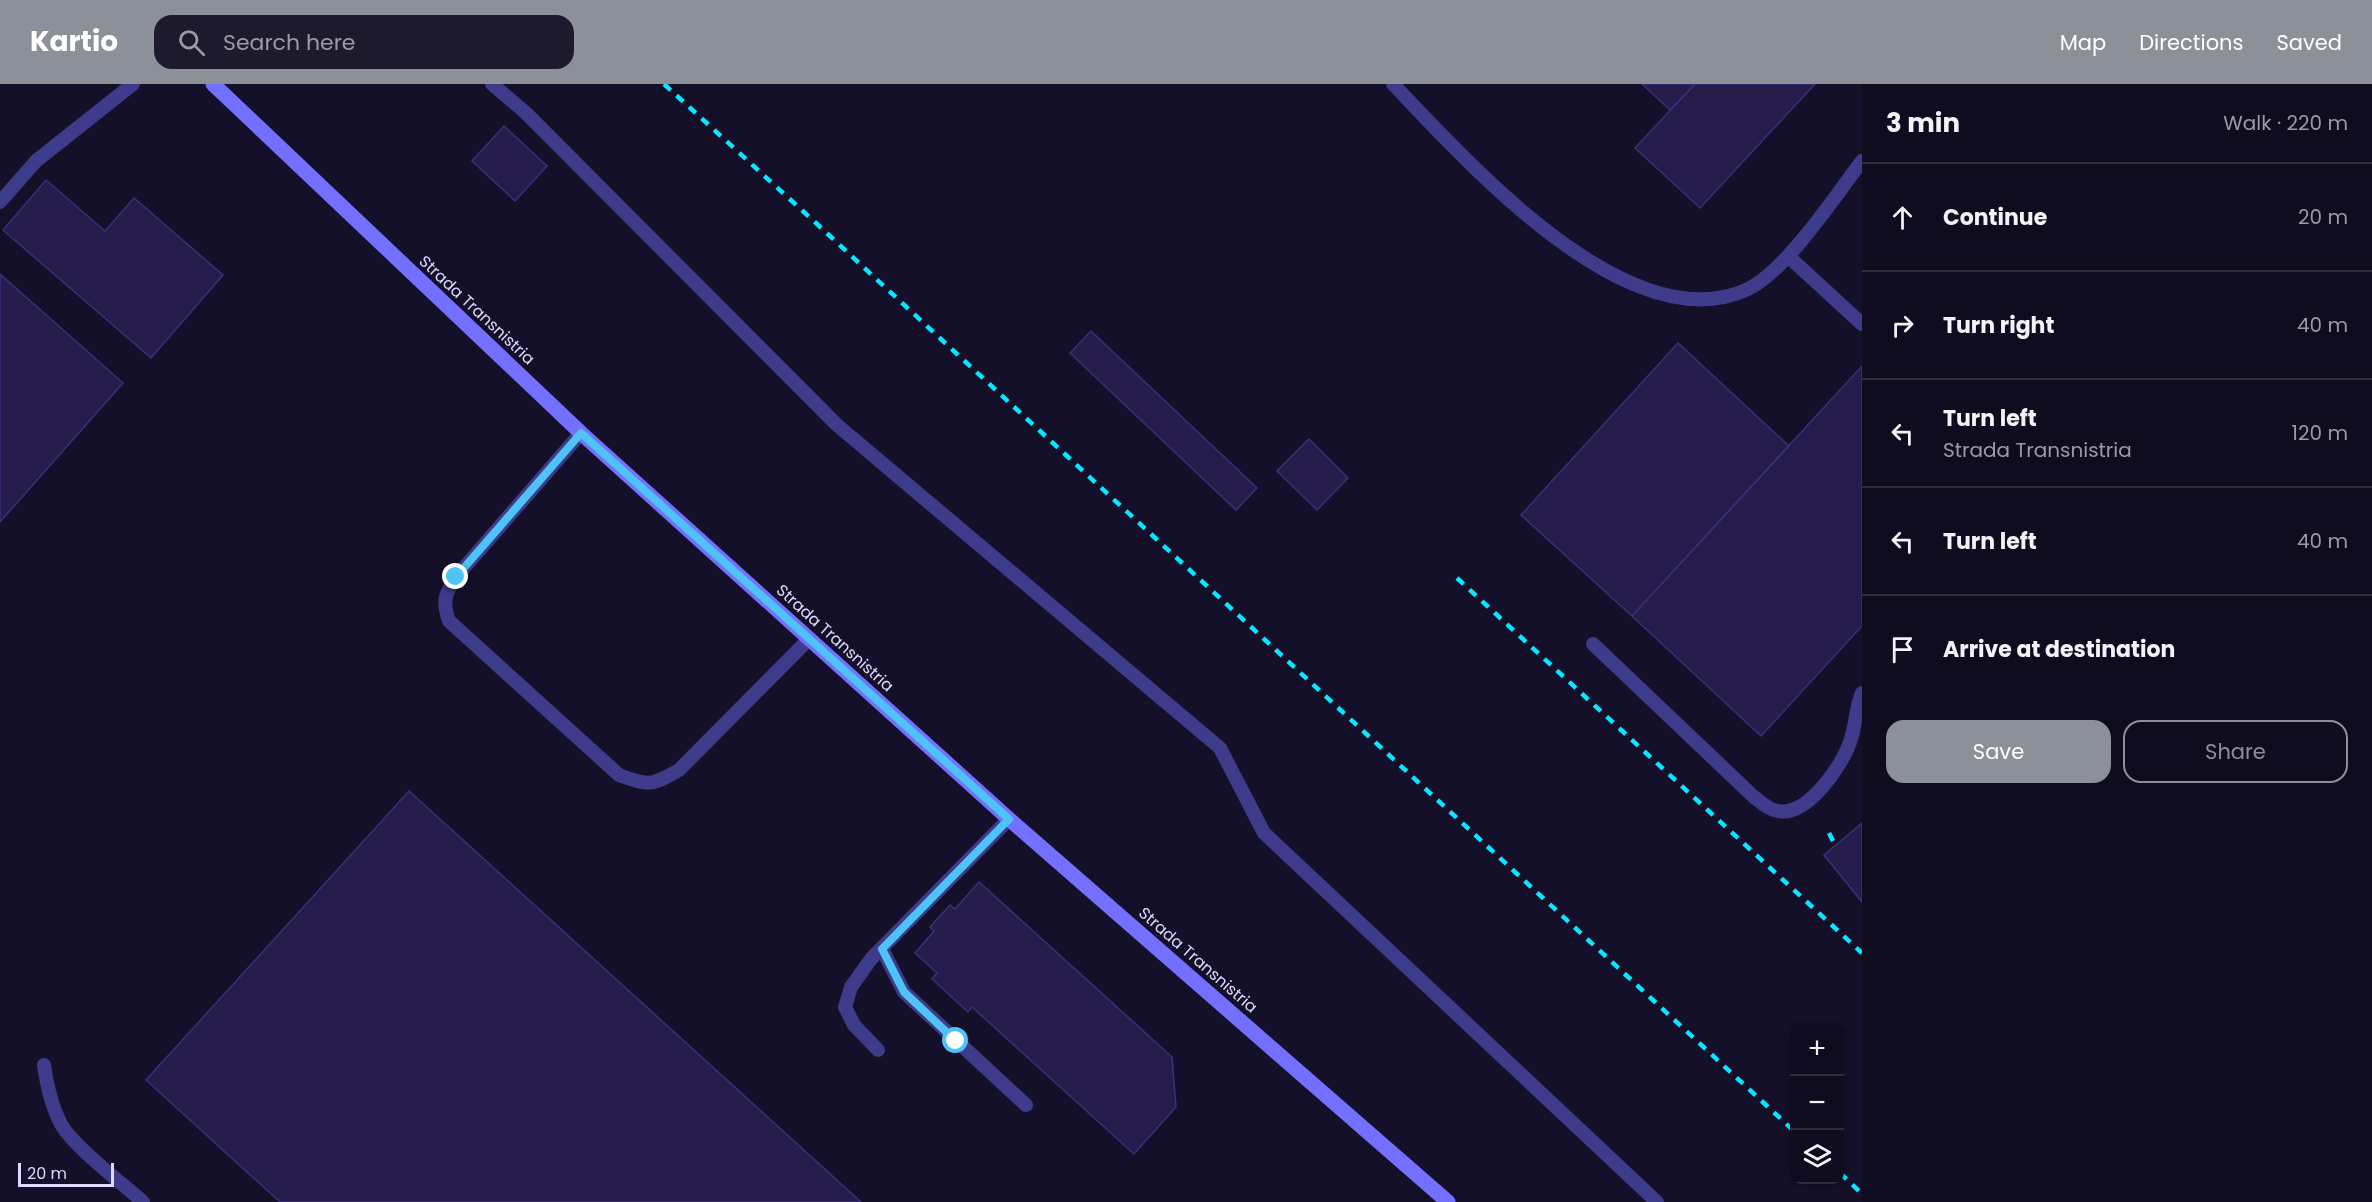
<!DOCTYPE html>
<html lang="en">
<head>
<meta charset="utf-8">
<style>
  body { margin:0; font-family:Poppins,sans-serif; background:#1e1a2d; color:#f1f3f6 }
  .controls { position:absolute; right:18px; bottom:18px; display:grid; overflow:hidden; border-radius:12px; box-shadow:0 2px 4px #0004 }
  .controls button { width:54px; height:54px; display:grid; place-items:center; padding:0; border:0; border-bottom:2px solid #302c3e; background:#100c20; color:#f1f3f6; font:30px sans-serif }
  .scale { position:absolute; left:18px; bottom:15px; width:96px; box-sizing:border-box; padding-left:6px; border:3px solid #ddd9ff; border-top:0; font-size:16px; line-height:21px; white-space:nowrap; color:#ddd9ff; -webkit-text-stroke:4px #15102a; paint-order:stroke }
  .stop { position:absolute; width:18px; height:18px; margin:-14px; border:4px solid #4fc3f7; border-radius:50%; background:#fff }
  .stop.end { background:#4fc3f7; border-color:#fff; box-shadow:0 2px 6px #0008 }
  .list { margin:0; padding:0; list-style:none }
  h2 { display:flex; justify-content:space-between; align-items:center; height:78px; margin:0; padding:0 24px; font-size:26px }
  h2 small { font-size:20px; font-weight:400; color:#9c9ba5 }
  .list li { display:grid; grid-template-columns:39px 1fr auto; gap:18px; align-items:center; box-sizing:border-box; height:108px; padding:0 24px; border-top:2px solid #302c3e }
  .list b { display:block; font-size:22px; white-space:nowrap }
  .list p { margin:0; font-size:20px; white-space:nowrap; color:#9c9ba5 }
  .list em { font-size:20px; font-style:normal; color:#9c9ba5 }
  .actions { display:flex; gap:12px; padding:18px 24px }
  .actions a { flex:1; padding:14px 0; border:2px solid #8c9099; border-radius:18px; text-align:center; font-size:21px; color:#8c9099 }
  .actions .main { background:#8c9099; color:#fff }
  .icon { flex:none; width:33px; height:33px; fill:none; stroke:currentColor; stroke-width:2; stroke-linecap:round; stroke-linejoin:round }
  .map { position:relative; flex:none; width:1862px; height:1118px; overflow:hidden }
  header { display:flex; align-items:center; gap:36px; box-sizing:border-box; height:84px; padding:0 30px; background:#8c9099; color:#fff }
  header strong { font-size:28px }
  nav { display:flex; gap:33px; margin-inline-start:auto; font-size:21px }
  .search { width:420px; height:54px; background:#1e1a2d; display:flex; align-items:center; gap:15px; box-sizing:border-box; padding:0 21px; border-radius:18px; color:#9c9ba5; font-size:22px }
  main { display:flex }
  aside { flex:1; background:#100c20 }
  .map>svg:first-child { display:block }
  .building { fill:#251c4b; stroke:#3c2e78; stroke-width:1.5 }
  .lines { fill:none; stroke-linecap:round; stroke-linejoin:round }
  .lane { stroke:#3d3b8a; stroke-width:14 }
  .secondary { stroke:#7370ff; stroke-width:15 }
  .rail { stroke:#05e8ff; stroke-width:4.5; stroke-dasharray:9 8; stroke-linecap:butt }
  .route { stroke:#4fc3f7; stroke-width:8 }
  .labels { text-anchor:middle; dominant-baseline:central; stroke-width:6; stroke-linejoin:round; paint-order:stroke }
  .street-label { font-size:16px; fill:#ddd9ff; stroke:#15102a }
</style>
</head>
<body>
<header>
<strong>Kartio</strong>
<div class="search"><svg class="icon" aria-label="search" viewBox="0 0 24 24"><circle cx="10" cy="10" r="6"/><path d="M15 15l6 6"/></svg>Search here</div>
<nav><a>Map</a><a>Directions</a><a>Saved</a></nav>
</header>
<main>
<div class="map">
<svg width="1862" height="1118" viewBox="0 0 1862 1118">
  <rect width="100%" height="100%" fill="#15102a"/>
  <path class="building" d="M 1642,0 L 1695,0 L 1670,26 Z
    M 1695,0 L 1815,0 L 1700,124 L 1635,64 Z
    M 504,42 L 547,82 L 515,117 L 472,77 Z
    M 46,96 L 105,147 L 134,114 L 223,191 L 151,274 L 3,146 Z
    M 0,190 L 123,299 L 0,438 Z
    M 1091,247 L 1257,404 L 1236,426 L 1070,269 Z
    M 1678,259 L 1789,362 L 1632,532 L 1521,431 Z
    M 1862,282 L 1862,542 L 1761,652 L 1632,532 Z
    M 1309,355 L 1348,394 L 1317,426 L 1277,387 Z
    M 409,707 L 861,1118 L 280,1118 L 146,996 Z
    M 1862,739 L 1862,818 L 1824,771 Z
    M 979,798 L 1172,973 L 1176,1023 L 1134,1070 L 972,923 L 968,928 L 932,895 L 937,889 L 915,869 L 934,847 L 930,843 L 950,821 L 955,825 Z"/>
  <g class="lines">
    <path class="lane" d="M 492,0 L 526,29 L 837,341 L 1220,664 L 1264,749 L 1657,1118
      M 1393,0 C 1466,76 1629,261 1748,205 C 1786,187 1835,112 1862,77
      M 0,118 L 36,77 L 133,0
      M 1788,172 L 1862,240
      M 581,349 L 456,493 C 445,510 442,517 449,537 L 619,691 C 649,702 651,702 679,686 L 809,555
      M 1593,560 L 1754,713 C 1761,718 1769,726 1778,727 C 1807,733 1842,682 1850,658 C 1856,642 1855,625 1862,609
      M 882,865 L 904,908 L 1026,1021
      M 878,966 L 854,941 L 845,923 L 851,903 L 871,875 L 1009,735
      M 44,981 C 47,1002 51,1021 61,1040 C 73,1062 123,1100 143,1118"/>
    <path class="secondary" d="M 213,0 L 581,349 L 1009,735 L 1448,1118"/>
    <path class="rail" d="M 664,0 L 817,140 L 1794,1047
      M 1457,494 L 1862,869
      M 1829,749 L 1835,761
      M 1840,1089 L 1862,1110"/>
  </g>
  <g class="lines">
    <path class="route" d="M 456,493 L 581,349 L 1009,735 L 882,865 L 904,908 L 956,957"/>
  </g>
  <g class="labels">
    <g class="street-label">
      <text transform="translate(477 226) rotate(43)">Strada Transnistria</text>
      <text transform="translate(835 554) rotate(42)">Strada Transnistria</text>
      <text transform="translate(1198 876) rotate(41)">Strada Transnistria</text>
    </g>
  </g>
</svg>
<div class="controls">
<button>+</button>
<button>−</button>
<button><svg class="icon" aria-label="layers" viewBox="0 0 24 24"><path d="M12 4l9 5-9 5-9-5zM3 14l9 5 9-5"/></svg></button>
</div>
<div class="scale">20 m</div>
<div class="stop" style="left:956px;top:957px"></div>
<div class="stop end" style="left:456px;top:493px"></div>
</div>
<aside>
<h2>3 min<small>Walk · 220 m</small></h2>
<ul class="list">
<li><svg class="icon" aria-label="ahead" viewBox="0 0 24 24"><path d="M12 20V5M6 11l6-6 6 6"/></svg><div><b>Continue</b></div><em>20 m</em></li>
<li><svg class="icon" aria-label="right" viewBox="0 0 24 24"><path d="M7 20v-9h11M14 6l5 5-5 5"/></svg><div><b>Turn right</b></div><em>40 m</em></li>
<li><svg class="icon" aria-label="left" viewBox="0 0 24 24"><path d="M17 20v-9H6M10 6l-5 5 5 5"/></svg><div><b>Turn left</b><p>Strada Transnistria</p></div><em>120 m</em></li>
<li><svg class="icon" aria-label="left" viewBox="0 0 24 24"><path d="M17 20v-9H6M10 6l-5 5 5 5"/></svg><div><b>Turn left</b></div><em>40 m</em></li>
<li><svg class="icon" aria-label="arrive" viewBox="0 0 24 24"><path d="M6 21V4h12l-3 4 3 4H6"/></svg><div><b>Arrive at destination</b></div></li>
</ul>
<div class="actions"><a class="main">Save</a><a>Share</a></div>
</aside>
</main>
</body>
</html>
